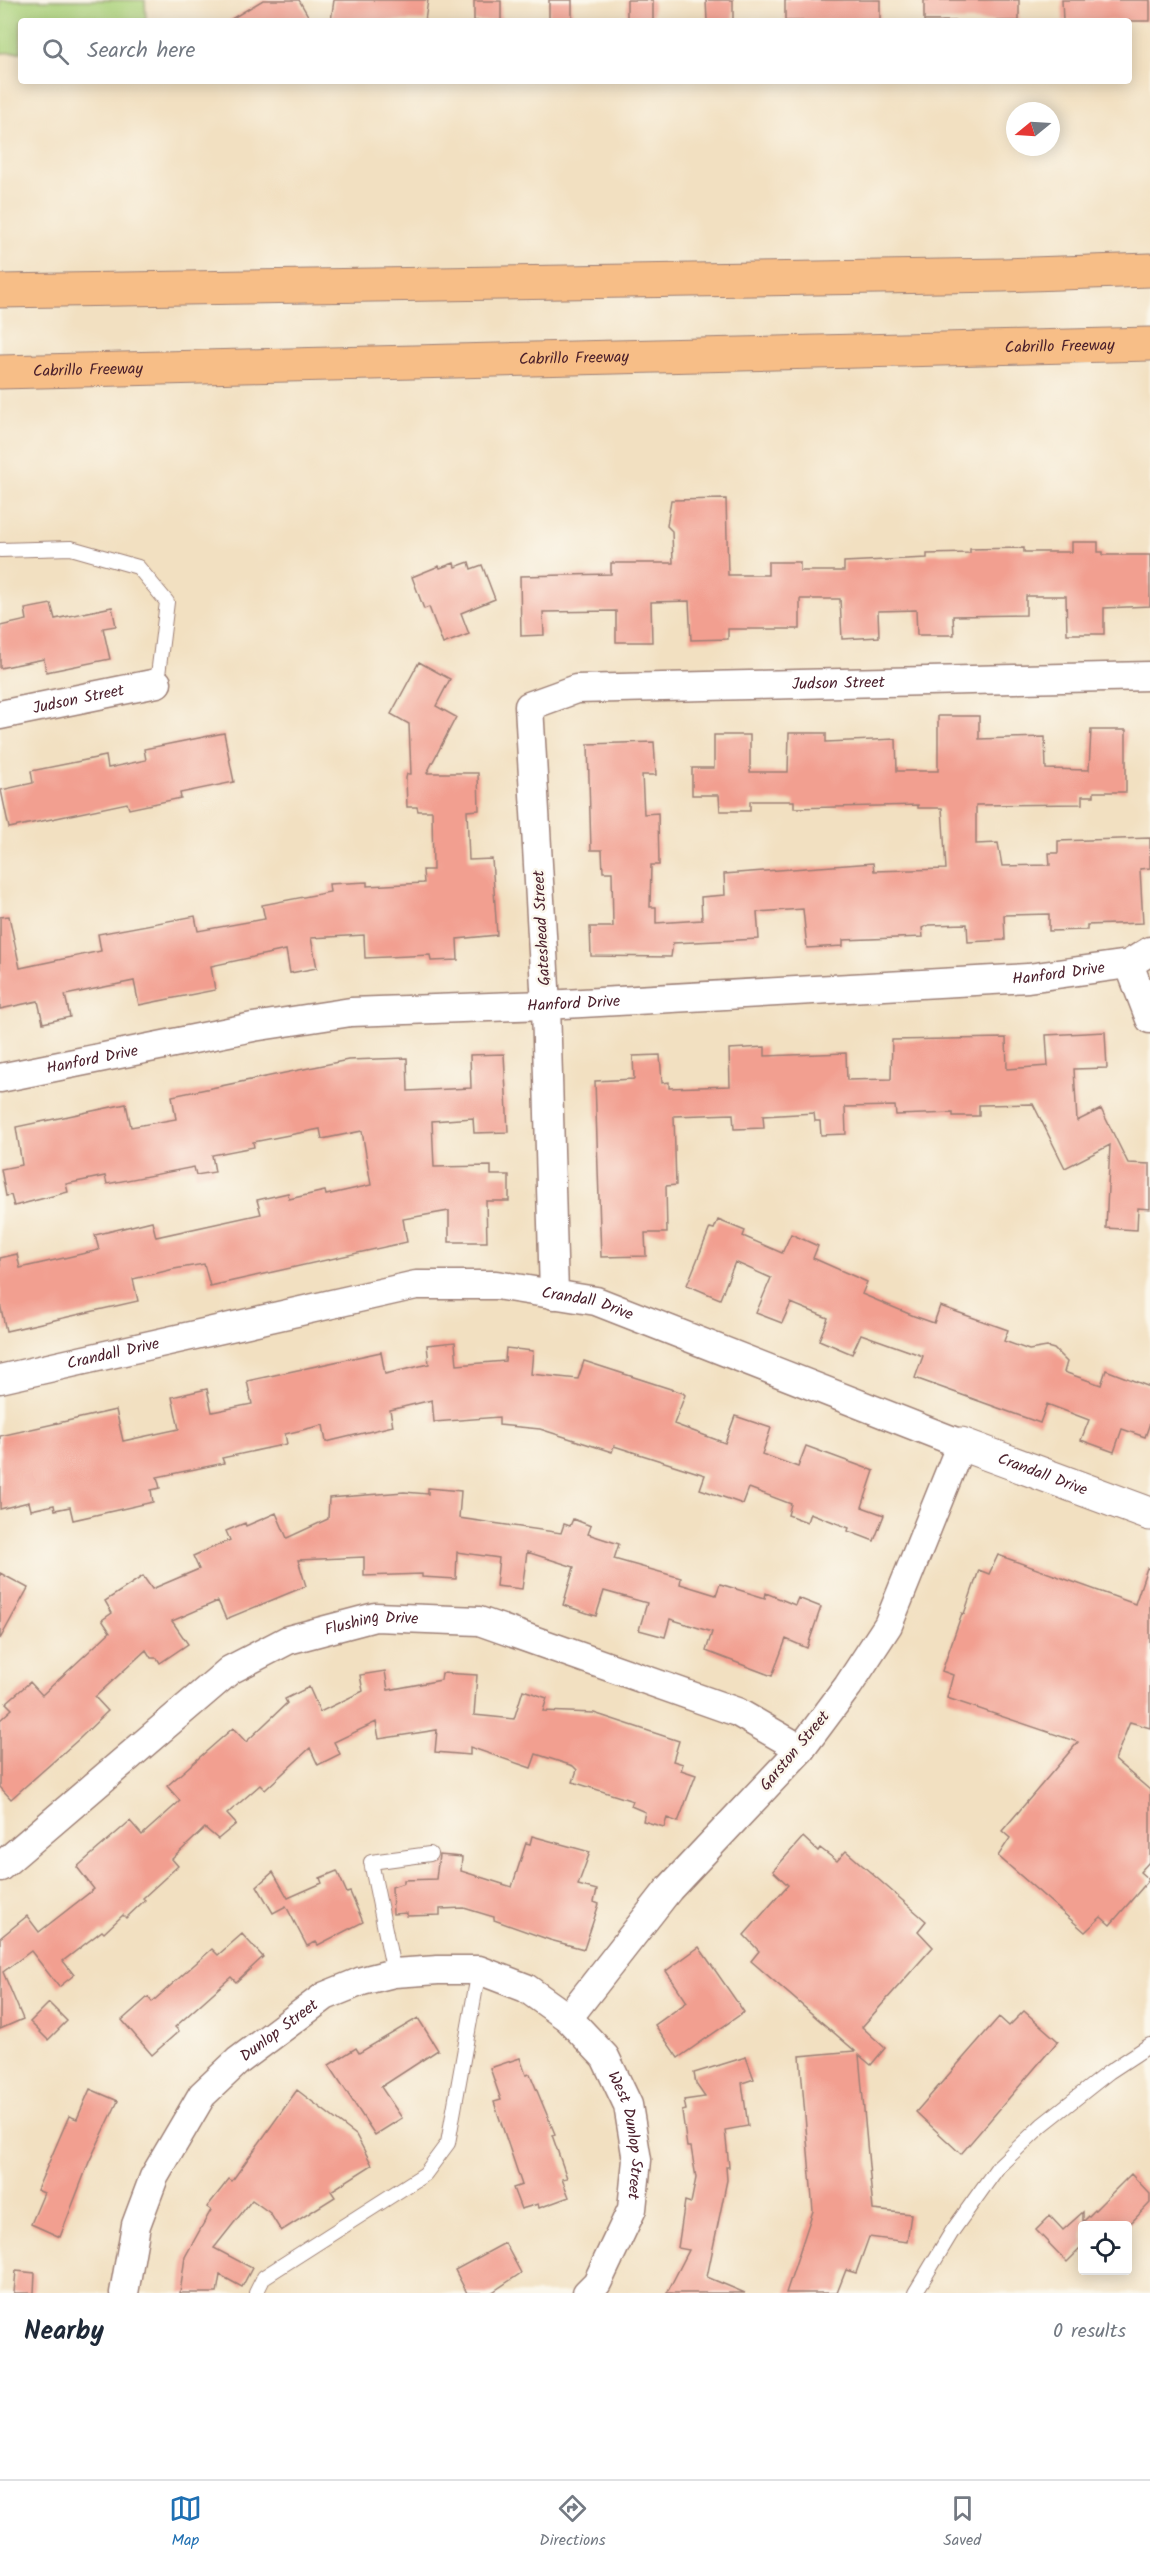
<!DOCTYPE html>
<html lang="en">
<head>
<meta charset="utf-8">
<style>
  body { margin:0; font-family:Kalam,sans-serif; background:#f6f6f7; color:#1f2937 }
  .controls { position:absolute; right:18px; bottom:18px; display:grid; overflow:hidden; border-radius:6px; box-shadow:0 3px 15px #0003 }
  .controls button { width:54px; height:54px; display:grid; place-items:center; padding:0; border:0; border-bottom:2px solid #e0e1e3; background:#fff; color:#1f2937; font:30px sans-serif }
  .compass { position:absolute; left:1006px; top:102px; width:54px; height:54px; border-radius:50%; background:#fff; box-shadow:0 3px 15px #0003; rotate:252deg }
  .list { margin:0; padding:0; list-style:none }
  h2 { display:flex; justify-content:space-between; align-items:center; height:78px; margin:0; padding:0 24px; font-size:26px }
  h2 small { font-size:20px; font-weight:400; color:#747a83 }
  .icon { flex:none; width:33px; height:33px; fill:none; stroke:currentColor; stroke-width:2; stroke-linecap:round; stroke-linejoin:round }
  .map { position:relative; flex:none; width:1150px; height:2293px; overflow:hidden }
  .search { position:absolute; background:#fff; box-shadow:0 3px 15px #0003; left:18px; right:18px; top:18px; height:66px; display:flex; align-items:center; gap:15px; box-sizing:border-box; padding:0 21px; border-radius:6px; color:#747a83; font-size:22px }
  .sheet { height:186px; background:#fff }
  nav { display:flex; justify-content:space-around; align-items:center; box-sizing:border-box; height:84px; border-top:2px solid #e0e1e3; background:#fff; font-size:16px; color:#747a83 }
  nav a { display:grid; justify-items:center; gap:3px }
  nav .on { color:#1f6fb2 }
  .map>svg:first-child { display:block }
  .green { fill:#add37e; stroke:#7c7954; stroke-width:1.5 }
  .building { fill:#f29f90 }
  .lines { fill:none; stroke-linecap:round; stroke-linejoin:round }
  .service-casing { stroke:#9e8076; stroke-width:16 }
  .minor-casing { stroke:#9e8076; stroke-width:31 }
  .tertiary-casing { stroke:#9e8076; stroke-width:35 }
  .motorway-casing { stroke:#9e8076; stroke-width:35 }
  .service { stroke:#fff; stroke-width:14 }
  .minor { stroke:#fff; stroke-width:28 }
  .tertiary { stroke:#fff; stroke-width:33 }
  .motorway { stroke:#f7be87; stroke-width:33 }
  .labels { text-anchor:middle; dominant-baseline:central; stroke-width:5; stroke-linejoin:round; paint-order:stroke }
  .street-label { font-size:16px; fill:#4a1f2b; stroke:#fbf7ec }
</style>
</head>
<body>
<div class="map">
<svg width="1150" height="2293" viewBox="0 0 1150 2293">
  <rect width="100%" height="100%" fill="#fbf7ec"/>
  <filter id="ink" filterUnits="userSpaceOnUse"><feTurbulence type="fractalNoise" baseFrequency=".0167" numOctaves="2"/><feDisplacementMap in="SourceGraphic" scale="12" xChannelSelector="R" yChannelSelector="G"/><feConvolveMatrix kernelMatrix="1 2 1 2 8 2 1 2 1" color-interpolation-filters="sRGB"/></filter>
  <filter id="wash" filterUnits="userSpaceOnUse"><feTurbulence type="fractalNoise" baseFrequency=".008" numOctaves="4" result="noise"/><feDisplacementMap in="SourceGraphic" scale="24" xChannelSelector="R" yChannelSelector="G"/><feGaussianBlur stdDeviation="1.35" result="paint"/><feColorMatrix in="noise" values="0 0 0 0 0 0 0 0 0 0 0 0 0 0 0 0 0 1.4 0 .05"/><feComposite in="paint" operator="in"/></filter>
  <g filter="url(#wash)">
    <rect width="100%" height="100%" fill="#f2e0c1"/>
    <path class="green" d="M 0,0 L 145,0 L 146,21 L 21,21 L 21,52 L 0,53 Z"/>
    <g id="blocks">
      <path class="building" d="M 263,0 L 299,0 L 311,21 L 228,21 Z
        M 334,0 L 428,0 L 425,21 L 331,21 Z
        M 549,0 L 572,0 L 572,21 L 549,21 Z
        M 627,0 L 653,0 L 653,21 L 627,21 Z
        M 706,0 L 733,0 L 733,21 L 707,21 Z
        M 785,0 L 880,0 L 880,21 L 785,21 Z
        M 924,0 L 1019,0 L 1019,21 L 924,21 Z
        M 1062,0 L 1150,0 L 1150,21 L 1063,21 Z
        M 474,1 L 501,1 L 501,21 L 474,21 Z
        M 726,499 L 728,575 L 768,575 L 768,562 L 800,562 L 800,571 L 844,571 L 844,562 L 927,558 L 927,554 L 970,553 L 970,549 L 1024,548 L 1024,552 L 1072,552 L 1072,542 L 1098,542 L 1098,552 L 1103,552 L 1103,555 L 1150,555 L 1150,606 L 1104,608 L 1104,634 L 1067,634 L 1066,596 L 1026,596 L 1026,615 L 953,616 L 954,635 L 917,635 L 916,610 L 878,611 L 879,637 L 842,639 L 840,599 L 800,599 L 800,629 L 728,629 L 728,639 L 691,640 L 689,601 L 651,602 L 652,642 L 616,642 L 616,611 L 543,612 L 544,635 L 521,636 L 520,576 L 611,574 L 611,563 L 673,563 L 672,531 L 667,526 L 671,500 Z
        M 469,562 L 471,569 L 482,565 L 495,599 L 461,613 L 469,634 L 443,644 L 429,607 L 424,609 L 412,577 L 439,566 L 440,568 L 454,563 L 455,567 Z
        M 51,604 L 55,619 L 112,607 L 116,626 L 103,628 L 110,659 L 46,672 L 44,659 L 0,668 L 0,626 L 27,620 L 25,609 Z
        M 419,662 L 450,679 L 436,706 L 456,717 L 427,773 L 478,773 L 479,810 L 467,811 L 469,860 L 492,859 L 497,935 L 457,939 L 458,960 L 431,961 L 430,955 L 365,958 L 364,935 L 311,938 L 317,968 L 290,973 L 286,950 L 211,966 L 215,990 L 174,998 L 139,1005 L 134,981 L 65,995 L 70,1017 L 43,1023 L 38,1001 L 0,1009 L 0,917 L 9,916 L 20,968 L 101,951 L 98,934 L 195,916 L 198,931 L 265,919 L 262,905 L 330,892 L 329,884 L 367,882 L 367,886 L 424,883 L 423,870 L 433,870 L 432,811 L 418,811 L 417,807 L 407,807 L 406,778 L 407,774 L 411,774 L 409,724 L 391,714 Z
        M 938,716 L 979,716 L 979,739 L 1045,737 L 1046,769 L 1089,770 L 1091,730 L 1126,730 L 1126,792 L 1094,792 L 1094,796 L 1082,796 L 1082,804 L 976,805 L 976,844 L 998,843 L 1002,866 L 1050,865 L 1049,853 L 1058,853 L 1058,841 L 1150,838 L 1150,868 L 1140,869 L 1143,923 L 1087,925 L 1087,930 L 1049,931 L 1049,914 L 1004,915 L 1005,940 L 968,942 L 967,924 L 929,925 L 922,928 L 923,937 L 843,940 L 843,946 L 807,948 L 803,909 L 757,912 L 759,939 L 673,943 L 671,957 L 591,956 L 590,927 L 613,927 L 612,872 L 603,872 L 602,850 L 591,850 L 588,744 L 654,742 L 656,775 L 642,775 L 644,814 L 658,813 L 659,865 L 651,865 L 650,907 L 656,907 L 656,923 L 702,920 L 701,897 L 725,895 L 724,874 L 873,863 L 874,871 L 946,869 L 942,808 L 918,808 L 918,805 L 794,808 L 794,801 L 750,801 L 750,811 L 720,811 L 719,795 L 692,795 L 692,768 L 714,768 L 714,735 L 750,735 L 750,772 L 788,772 L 789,733 L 826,733 L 826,742 L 896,739 L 897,771 L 938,771 Z
        M 224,733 L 234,782 L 180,793 L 181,798 L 129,809 L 127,803 L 9,828 L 1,790 L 33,783 L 31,771 L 106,756 L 108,768 L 146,760 L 144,749 Z
        M 1105,1032 L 1107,1068 L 1074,1069 L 1077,1121 L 1101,1109 L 1128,1163 L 1150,1164 L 1150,1209 L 1138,1208 L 1137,1230 L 1106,1228 L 1110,1145 L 1065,1168 L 1033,1104 L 979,1105 L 979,1116 L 953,1116 L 953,1113 L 896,1115 L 895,1106 L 845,1107 L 846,1134 L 821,1135 L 820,1121 L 815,1121 L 814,1113 L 763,1116 L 764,1128 L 734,1129 L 733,1114 L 674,1116 L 676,1185 L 666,1186 L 667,1233 L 645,1233 L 646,1256 L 601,1257 L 595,1081 L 634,1079 L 633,1056 L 660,1055 L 662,1083 L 669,1082 L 669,1088 L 730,1086 L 729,1049 L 765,1047 L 765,1056 L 846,1053 L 847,1080 L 891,1079 L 892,1040 L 1006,1038 L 1007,1069 L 1048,1066 L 1046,1035 Z
        M 504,1054 L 508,1132 L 474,1133 L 473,1118 L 432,1121 L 434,1167 L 491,1166 L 491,1175 L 509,1175 L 509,1201 L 486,1201 L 487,1242 L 449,1242 L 449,1211 L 403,1219 L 407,1242 L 210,1286 L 204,1264 L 174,1269 L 133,1279 L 138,1301 L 6,1331 L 0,1304 L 0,1258 L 17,1254 L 20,1268 L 99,1250 L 95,1235 L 152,1221 L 156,1237 L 261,1214 L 257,1200 L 288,1193 L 289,1199 L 325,1191 L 326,1195 L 371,1185 L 362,1131 L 322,1139 L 320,1129 L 253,1142 L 254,1147 L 212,1155 L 215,1172 L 196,1175 L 194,1167 L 107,1184 L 105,1176 L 66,1184 L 68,1192 L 14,1206 L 11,1195 L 6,1196 L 1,1169 L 22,1165 L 16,1127 L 126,1104 L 131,1127 L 176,1119 L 172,1096 L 348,1060 L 407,1058 L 408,1091 L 471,1088 L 470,1055 Z
        M 718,1220 L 745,1231 L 743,1236 L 782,1253 L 791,1234 L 818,1246 L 813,1258 L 867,1282 L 862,1294 L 914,1316 L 934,1323 L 940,1306 L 1008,1330 L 1004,1341 L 1029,1350 L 1047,1347 L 1054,1349 L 1067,1362 L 1064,1372 L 1101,1385 L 1106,1370 L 1150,1387 L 1150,1423 L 1145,1437 L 1122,1429 L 1114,1452 L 1081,1440 L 1089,1420 L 1047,1404 L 1040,1423 L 915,1378 L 923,1356 L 861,1334 L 852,1354 L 819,1340 L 828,1318 L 791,1303 L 782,1323 L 756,1313 L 771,1278 L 735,1262 L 720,1299 L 687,1285 L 710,1228 L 714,1229 Z
        M 455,1342 L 457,1365 L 505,1361 L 506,1348 L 533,1351 L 531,1374 L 578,1379 L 584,1361 L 683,1393 L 685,1395 L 674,1424 L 725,1443 L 735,1416 L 771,1428 L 762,1454 L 798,1467 L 806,1446 L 874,1471 L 862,1507 L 884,1515 L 874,1541 L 848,1531 L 849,1528 L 810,1513 L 807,1522 L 788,1515 L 791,1504 L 749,1488 L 743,1504 L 700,1489 L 705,1475 L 614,1446 L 612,1452 L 540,1429 L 499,1425 L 499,1417 L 434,1422 L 432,1400 L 390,1410 L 393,1426 L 326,1442 L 323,1425 L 285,1434 L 287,1444 L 222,1458 L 224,1463 L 157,1477 L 160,1488 L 151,1490 L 153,1502 L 73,1520 L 70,1507 L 55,1510 L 54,1505 L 31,1510 L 29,1502 L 0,1509 L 0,1436 L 116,1410 L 123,1441 L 179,1429 L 172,1397 L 207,1389 L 212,1412 L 252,1404 L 247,1381 L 381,1352 L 385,1374 L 429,1364 L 427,1345 Z
        M 428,1488 L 461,1491 L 459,1518 L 561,1533 L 564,1524 L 570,1526 L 573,1519 L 591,1526 L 588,1534 L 619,1544 L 614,1559 L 681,1578 L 680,1584 L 716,1595 L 720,1584 L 765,1598 L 766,1593 L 795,1605 L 798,1598 L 821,1607 L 807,1648 L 786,1639 L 772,1676 L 706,1651 L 712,1632 L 670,1619 L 665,1637 L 639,1630 L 647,1603 L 604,1591 L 596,1616 L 563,1605 L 574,1567 L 527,1552 L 522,1589 L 496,1586 L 499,1558 L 457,1552 L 456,1579 L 422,1577 L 422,1574 L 364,1576 L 364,1557 L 298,1560 L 306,1586 L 226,1619 L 218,1601 L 172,1621 L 188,1644 L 160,1663 L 157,1658 L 151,1658 L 146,1650 L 95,1697 L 108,1711 L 79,1739 L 11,1799 L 0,1787 L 0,1720 L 12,1709 L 6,1703 L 30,1682 L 42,1695 L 110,1632 L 102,1620 L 112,1613 L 105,1601 L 143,1576 L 152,1589 L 199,1569 L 193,1556 L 230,1540 L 226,1531 L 245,1523 L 246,1526 L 276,1513 L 287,1538 L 328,1519 L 329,1498 L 404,1492 L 428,1494 Z
        M 998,1555 L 1135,1604 L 1147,1568 L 1150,1569 L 1150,1728 L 1130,1722 L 1115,1760 L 1150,1790 L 1150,1861 L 1140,1872 L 1149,1880 L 1110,1925 L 1101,1917 L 1085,1932 L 998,1856 L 1010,1838 L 1002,1831 L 1078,1742 L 947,1698 L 953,1675 L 942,1671 L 962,1613 L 964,1614 L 979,1570 L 989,1574 Z
        M 0,1573 L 28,1588 L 0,1639 Z
        M 385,1671 L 388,1690 L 441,1680 L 442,1673 L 477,1675 L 474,1715 L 514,1719 L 523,1690 L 547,1698 L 543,1711 L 594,1713 L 679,1741 L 673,1761 L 683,1764 L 681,1770 L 696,1775 L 678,1822 L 667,1818 L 664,1827 L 643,1821 L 645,1812 L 631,1806 L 633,1801 L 573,1782 L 577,1770 L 573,1766 L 536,1754 L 531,1768 L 470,1747 L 470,1755 L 435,1752 L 437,1730 L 379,1739 L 376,1722 L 334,1742 L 340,1754 L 318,1765 L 310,1748 L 265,1790 L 260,1785 L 227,1814 L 236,1824 L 218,1839 L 205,1828 L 172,1859 L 178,1866 L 143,1898 L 145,1900 L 126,1918 L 123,1915 L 104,1933 L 102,1931 L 63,1961 L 74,1975 L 59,1987 L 31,1951 L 3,1972 L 23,2019 L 0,2029 L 0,1938 L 27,1916 L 39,1932 L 94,1889 L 77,1867 L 130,1821 L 142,1835 L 180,1801 L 167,1786 L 233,1728 L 246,1742 L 287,1703 L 285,1699 L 309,1687 L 320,1712 L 363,1691 L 360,1675 Z
        M 532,1836 L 590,1852 L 578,1885 L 597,1890 L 594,1902 L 599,1904 L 584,1949 L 550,1940 L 494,1920 L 494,1917 L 464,1908 L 440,1909 L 440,1915 L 407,1916 L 407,1913 L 393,1914 L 392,1887 L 404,1883 L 404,1880 L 436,1879 L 439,1855 L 462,1857 L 461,1871 L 512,1887 L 526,1843 L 530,1844 Z
        M 803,1837 L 818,1851 L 820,1848 L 837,1861 L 846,1851 L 926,1921 L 918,1931 L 933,1947 L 862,2027 L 885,2048 L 871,2065 L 859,2055 L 873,2210 L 911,2214 L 907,2242 L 869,2237 L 856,2273 L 846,2270 L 837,2293 L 786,2293 L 813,2211 L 800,2056 L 855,2051 L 751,1961 L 759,1951 L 744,1935 L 788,1885 L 773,1871 Z
        M 337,1871 L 347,1893 L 350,1892 L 363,1922 L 318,1945 L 316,1942 L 307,1946 L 286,1906 L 273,1913 L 257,1886 L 273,1872 L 288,1898 L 322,1883 L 320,1878 Z
        M 242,1934 L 263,1957 L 236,1982 L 231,1977 L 175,2027 L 179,2031 L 152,2055 L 122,2020 L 148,1997 L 152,2002 L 212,1949 L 218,1955 Z
        M 699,1947 L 744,2012 L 678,2058 L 655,2025 L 687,2002 L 666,1971 Z
        M 49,2003 L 67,2021 L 48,2040 L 30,2022 Z
        M 1024,2011 L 1058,2041 L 961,2154 L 916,2112 L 999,2017 L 1009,2026 Z
        M 418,2018 L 438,2050 L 381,2087 L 402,2118 L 375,2135 L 329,2065 L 356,2048 L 359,2053 Z
        M 746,2057 L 754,2079 L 742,2083 L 748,2126 L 725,2130 L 729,2167 L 726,2167 L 727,2180 L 707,2277 L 745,2293 L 667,2293 L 689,2250 L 678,2248 L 685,2201 L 691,2203 L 696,2178 L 691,2147 L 687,2147 L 682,2111 L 686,2110 L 684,2100 L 705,2097 L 696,2084 L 694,2073 Z
        M 520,2058 L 526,2075 L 530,2074 L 555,2134 L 552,2135 L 567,2178 L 562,2179 L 569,2197 L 539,2208 L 538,2204 L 521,2209 L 513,2188 L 522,2185 L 494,2102 L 501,2100 L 490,2068 Z
        M 90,2089 L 118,2101 L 89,2162 L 60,2237 L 31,2224 L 44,2193 L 37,2190 L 69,2116 L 77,2119 Z
        M 297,2090 L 356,2135 L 372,2165 L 331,2191 L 335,2197 L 281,2231 L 270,2213 L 252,2200 L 214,2248 L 252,2268 L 242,2287 L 220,2275 L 217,2293 L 180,2293 L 185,2257 L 211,2210 L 207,2207 L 229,2179 L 232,2181 Z
        M 1131,2174 L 1150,2194 L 1150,2203 L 1128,2226 L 1083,2226 L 1083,2246 L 1067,2262 L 1036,2230 L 1050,2216 L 1063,2230 L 1083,2212 L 1083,2222 Z
        M 505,2243 L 521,2273 L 491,2293 L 467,2293 L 455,2270 Z
        M 16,2271 L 35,2273 L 34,2293 L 14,2293 Z"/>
    </g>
  </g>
  <g filter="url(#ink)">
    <use href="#blocks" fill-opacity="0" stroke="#9e8076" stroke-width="1.5"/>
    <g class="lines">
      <g class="service-casing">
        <path id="service" d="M 0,550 L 71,548 L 138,567 L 167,602 L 157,683
          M 394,1973 L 371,1862 L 430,1854
          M 256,2293 L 264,2277 L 425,2174 L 448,2143 L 479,1970
          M 915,2293 L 953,2230 L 998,2167 L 1042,2125 L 1109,2072 L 1150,2045"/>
      </g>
      <g class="minor-casing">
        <g id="minor">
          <path id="s1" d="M 0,715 L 157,683"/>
          <path d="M 1129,964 L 1150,1019"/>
          <path id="s2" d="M 0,1078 L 253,1027 L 351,1012 L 546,1005 L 1028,978 L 1129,964 L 1150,951"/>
          <path id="s3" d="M 554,1295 L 546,1005 L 529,706 L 576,689 L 1150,676"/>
          <path id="s4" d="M 0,1379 L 416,1285 L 496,1285 L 596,1301 L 961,1444 L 888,1625 L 848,1686 L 801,1749 L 669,1889 L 568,2018"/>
          <path id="s5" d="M 0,1867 L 230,1670 L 288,1640 L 375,1617 L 479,1621 L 737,1712 L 801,1749"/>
          <path id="s6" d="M 124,2293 L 136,2225 L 154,2177 L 202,2095 L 238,2061 L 325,1996 L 362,1981 L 394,1973 L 438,1970 L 479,1970 L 526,1988 L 568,2018 L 605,2057 L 628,2105 L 637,2160 L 632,2209 L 597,2283 L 587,2293"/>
        </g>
      </g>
      <g class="tertiary-casing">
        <g id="tertiary">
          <path id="s7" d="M 961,1444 L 1150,1514"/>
        </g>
      </g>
      <g class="motorway-casing">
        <g id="motorway">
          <path d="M 0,291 L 1003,275 L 1150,270"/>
          <path id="s8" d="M 0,372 L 1150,344"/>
        </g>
      </g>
      <use href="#service" class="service"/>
      <use href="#minor" class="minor"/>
      <use href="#tertiary" class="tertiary"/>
      <use href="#motorway" class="motorway"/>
    </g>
  </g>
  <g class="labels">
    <g class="street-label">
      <text stroke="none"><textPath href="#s8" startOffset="1060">Cabrillo Freeway</textPath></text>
      <text stroke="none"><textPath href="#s8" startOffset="574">Cabrillo Freeway</textPath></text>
      <text stroke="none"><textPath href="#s8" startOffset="88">Cabrillo Freeway</textPath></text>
      <text stroke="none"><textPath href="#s3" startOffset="902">Judson Street</textPath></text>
      <text stroke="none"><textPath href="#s1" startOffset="80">Judson Street</textPath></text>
      <text transform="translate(542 928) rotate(-93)">Gateshead Street</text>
      <text stroke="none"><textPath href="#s2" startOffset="1066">Hanford Drive</textPath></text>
      <text stroke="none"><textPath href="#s2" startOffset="580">Hanford Drive</textPath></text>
      <text stroke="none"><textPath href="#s2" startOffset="94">Hanford Drive</textPath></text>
      <text stroke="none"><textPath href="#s4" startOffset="600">Crandall Drive</textPath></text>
      <text stroke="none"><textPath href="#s4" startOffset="116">Crandall Drive</textPath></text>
      <text stroke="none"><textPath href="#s7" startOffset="87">Crandall Drive</textPath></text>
      <text stroke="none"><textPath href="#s5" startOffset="454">Flushing Drive</textPath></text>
      <text transform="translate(795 1751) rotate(-50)">Garston Street</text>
      <text stroke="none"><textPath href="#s6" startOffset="316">Dunlop Street</textPath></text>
      <text stroke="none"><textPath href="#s6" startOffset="770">West Dunlop Street</textPath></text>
    </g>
  </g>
</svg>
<div class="controls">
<button><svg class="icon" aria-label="locate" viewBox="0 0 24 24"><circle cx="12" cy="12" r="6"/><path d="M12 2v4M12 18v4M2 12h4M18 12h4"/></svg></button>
</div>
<svg class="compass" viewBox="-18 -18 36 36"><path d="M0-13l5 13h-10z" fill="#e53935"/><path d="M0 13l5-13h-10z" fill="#747a83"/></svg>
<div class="search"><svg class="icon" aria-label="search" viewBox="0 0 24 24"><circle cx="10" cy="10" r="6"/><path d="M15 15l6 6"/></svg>Search here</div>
</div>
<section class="sheet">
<h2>Nearby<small>0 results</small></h2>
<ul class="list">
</ul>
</section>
<nav>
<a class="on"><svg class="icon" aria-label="map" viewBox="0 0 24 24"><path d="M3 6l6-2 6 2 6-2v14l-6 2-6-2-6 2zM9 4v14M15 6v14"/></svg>Map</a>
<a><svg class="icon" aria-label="directions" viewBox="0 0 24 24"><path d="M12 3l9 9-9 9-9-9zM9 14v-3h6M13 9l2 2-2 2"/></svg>Directions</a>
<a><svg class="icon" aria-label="saved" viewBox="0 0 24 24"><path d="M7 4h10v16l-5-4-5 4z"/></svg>Saved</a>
</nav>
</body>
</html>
